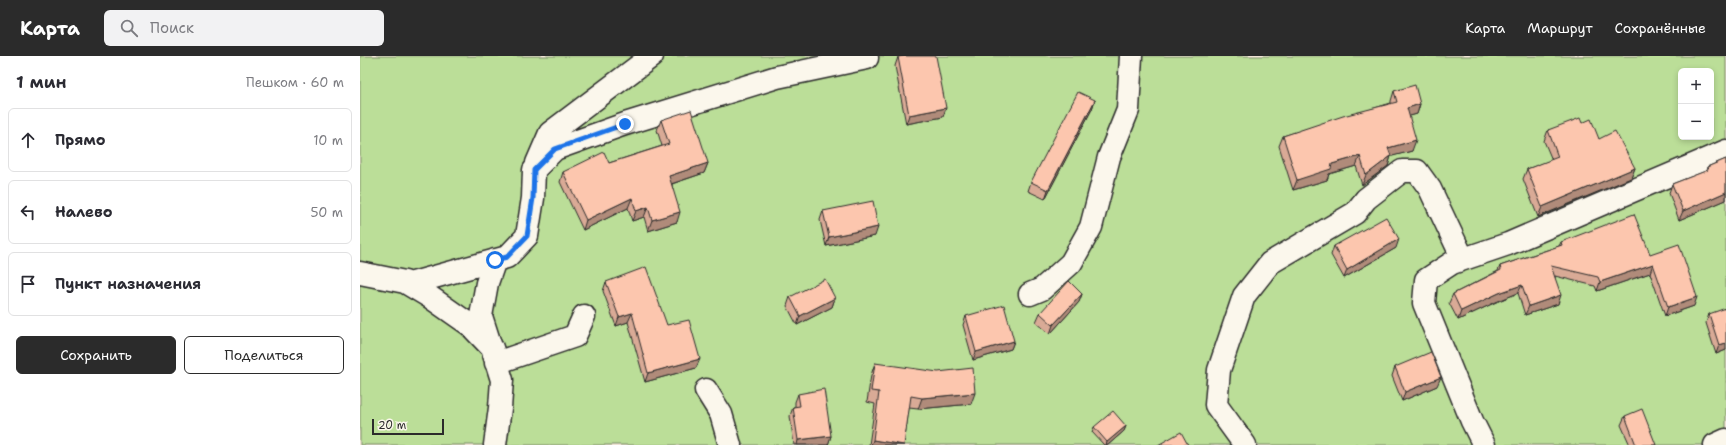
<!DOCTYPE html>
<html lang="ru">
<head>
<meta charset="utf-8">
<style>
  body { margin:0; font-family:"Shantell Sans",sans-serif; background:#f2f2f3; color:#2b2b33 }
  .controls { position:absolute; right:12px; top:12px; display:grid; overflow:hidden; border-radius:6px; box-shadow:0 2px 6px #0003 }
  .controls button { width:36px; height:36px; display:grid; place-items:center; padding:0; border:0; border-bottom:1px solid #e1e1e2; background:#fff; color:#2b2b33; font:20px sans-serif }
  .scale { position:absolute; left:12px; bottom:10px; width:72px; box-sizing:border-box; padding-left:4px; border:2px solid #2b2b2b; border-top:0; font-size:11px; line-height:14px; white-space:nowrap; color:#2b2b2b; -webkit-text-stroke:3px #fbf7ec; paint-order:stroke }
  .stop { position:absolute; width:12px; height:12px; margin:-9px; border:3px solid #1a73e8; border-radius:50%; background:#fff }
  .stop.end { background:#1a73e8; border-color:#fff; box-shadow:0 1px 4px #0008 }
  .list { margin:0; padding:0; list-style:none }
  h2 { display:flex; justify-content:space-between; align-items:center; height:52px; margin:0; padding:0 16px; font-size:17px }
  h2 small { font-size:13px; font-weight:400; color:#7c7c81 }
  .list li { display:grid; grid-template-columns:26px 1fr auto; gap:12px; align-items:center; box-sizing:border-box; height:64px; margin:0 8px 8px; padding:0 8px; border:1px solid #e1e1e2; border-radius:6px }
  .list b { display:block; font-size:15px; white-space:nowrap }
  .list em { font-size:13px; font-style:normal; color:#7c7c81 }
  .actions { display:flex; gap:8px; padding:12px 16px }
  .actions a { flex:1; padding:9px 0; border:1px solid #2b2b2b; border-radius:6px; text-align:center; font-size:14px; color:#2b2b2b }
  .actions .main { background:#2b2b2b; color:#fff }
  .icon { flex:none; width:22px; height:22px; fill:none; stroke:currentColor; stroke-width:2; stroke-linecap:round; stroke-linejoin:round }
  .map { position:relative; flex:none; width:1366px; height:389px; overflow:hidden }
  header { display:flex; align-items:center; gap:24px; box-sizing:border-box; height:56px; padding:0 20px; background:#2b2b2b; color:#fff }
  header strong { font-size:19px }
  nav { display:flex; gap:22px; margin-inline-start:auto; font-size:14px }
  .search { width:280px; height:36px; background:#f2f2f3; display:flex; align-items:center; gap:10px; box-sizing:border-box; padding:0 14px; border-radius:6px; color:#7c7c81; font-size:15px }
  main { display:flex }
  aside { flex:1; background:#fff }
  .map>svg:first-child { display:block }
  .green { fill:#bbde98; stroke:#738462; fill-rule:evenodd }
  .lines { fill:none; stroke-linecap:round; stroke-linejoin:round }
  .minor-casing { stroke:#2b2b2b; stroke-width:25 }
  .minor { stroke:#fbf7ec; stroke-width:22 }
  .wall { fill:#d9aa96; stroke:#2b2b2b }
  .shaded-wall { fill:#b08b7a; stroke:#2b2b2b }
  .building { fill:#fcc6ae; stroke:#2b2b2b }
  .route { stroke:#1a73e8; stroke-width:5 }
</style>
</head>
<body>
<header>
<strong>Карта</strong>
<div class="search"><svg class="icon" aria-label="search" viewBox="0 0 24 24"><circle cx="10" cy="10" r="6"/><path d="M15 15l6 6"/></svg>Поиск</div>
<nav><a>Карта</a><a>Маршрут</a><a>Сохранённые</a></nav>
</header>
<main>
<aside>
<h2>1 мин<small>Пешком · 60 m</small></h2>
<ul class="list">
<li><svg class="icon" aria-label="ahead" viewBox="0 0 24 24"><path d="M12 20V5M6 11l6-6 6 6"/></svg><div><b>Прямо</b></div><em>10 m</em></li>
<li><svg class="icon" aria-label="left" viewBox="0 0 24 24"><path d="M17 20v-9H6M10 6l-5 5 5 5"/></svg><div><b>Налево</b></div><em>50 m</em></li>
<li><svg class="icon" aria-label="arrive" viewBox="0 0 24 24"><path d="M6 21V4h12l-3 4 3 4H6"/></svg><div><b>Пункт назначения</b></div></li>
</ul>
<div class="actions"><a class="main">Сохранить</a><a>Поделиться</a></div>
</aside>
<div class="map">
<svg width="1366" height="389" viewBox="0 0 1366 389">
  <rect width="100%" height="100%" fill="#fbede0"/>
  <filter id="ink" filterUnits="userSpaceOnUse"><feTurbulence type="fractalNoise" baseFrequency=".025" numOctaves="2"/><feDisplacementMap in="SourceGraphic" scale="8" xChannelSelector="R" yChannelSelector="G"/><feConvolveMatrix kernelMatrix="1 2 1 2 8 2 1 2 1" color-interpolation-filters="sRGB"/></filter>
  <g filter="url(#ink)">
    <path class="green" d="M 0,0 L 1366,0 L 1366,389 L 0,389 ZM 1321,15 L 1351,15 L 1351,81 L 1321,81 Z"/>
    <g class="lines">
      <g class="minor-casing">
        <path id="minor" d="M 177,107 L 190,77 L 292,0
          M 0,217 L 45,226 L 70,241 L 110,269 L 132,292 L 142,324 L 140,352 L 135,389
          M 49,228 L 147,201 L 167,180 L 173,142 L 174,114 L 195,93 L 265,68 L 417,21 L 507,2
          M 670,238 L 682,233 L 711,207 L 731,171 L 749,101 L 768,54 L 771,0
          M 130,288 L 121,260 L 127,227 L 135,204
          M 136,307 L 215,280 L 224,260
          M 346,334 L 361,358 L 370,389
          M 885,389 L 856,349 L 859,314 L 884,240 L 910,207 L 995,157 L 1006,143 L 1042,115 L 1057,115 L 1070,133 L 1103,203
          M 1124,389 L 1112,365 L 1064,247 L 1066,224 L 1092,207 L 1148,188 L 1366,95
          M 1355,389 L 1366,384"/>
      </g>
      <use href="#minor" class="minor"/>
    </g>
    <path class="wall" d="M 538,1 L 583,61 L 546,68 L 535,10 Z
      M 1034,35 L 1060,48 L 1057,58 L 1049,60 L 1052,95 L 1031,100 L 1028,110 L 1002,129 L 996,110 L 969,118 L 967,124 L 933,134 L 919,90 L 923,80 L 1031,47 L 1031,45 Z
      M 735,44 L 732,53 L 685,143 L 668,135 L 671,126 Z
      M 301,64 L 348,107 L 344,117 L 312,128 L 317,166 L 288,175 L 284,161 L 272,165 L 268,152 L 223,174 L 200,126 L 203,116 L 249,107 L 302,90 L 297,74 Z
      M 1222,67 L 1239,83 L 1275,112 L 1271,122 L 1178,161 L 1163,123 L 1167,113 L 1192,104 L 1184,85 L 1188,74 Z
      M 1366,103 L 1366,144 L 1319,164 L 1309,137 L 1312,128 L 1346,115 L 1347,111 Z
      M 463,155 L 515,180 L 466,190 L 460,164 Z
      M 1201,186 L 1290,198 L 1334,250 L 1305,260 L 1290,217 L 1237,235 L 1235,230 L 1195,220 L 1198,248 L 1165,259 L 1158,237 L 1136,246 L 1098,264 L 1089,247 L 1093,238 L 1138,215 L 1140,210 L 1199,190 Z
      M 974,190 L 1036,192 L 984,222 L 971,199 Z
      M 246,226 L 307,269 L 336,312 L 285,326 L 268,266 L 256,270 L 243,235 Z
      M 722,238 L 719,246 L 690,278 L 676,266 L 680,257 Z
      M 430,241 L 475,242 L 472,251 L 437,269 L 427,250 Z
      M 1349,258 L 1366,294 L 1356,298 L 1346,267 Z
      M 606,260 L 654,285 L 651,293 L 613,304 L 603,269 Z
      M 515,307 L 611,348 L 558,353 L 549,352 L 544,389 L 509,389 L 515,348 L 507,346 L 511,319 Z
      M 1035,311 L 1077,330 L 1042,345 L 1032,320 Z
      M 438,338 L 471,380 L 468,389 L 434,389 L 430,360 L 433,351 L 435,351 L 435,346 Z
      M 1265,360 L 1296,389 L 1270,389 L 1261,369 Z
      M 766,370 L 764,375 L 748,389 L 744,389 L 732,376 L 734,371 Z"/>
    <path class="shaded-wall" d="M 735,44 L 732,53 L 685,143 L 688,134 Z
      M 1060,48 L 1057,58 L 1043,62 L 1047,52 Z
      M 586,52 L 583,61 L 546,68 L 549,59 Z
      M 1056,84 L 1052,95 L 1025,102 L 1028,92 Z
      M 1000,100 L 996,110 L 969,118 L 967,124 L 933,134 L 937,124 L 972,108 Z
      M 1031,100 L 1028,110 L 1002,129 L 1006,119 Z
      M 348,107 L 344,117 L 305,130 L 309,120 Z
      M 1275,112 L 1271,122 L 1178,161 L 1182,151 Z
      M 1366,136 L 1366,144 L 1319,164 L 1323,155 Z
      M 272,142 L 268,152 L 223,174 L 226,164 Z
      M 288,151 L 284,161 L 272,165 L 276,155 Z
      M 320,156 L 317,166 L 288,175 L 292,164 Z
      M 518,171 L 515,180 L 466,190 L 469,181 Z
      M 1039,183 L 1036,192 L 984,222 L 987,214 Z
      M 1293,208 L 1290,217 L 1237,235 L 1240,226 Z
      M 1162,229 L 1158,237 L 1136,246 L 1098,264 L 1101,255 L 1139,237 Z
      M 722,238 L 719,246 L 690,278 L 693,269 Z
      M 1201,239 L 1198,248 L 1165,259 L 1169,250 Z
      M 1337,241 L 1334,250 L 1305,260 L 1308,251 Z
      M 475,242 L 472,251 L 437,269 L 440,260 Z
      M 272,257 L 268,266 L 256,270 L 259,261 Z
      M 654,285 L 651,293 L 613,304 L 616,296 Z
      M 1366,287 L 1366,294 L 1356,298 L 1359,289 Z
      M 340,303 L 336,312 L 285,326 L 288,317 Z
      M 1081,321 L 1077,330 L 1042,345 L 1045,336 Z
      M 615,337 L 611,348 L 558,353 L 562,342 Z
      M 766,370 L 764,375 L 748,389 L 746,389 L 747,386 Z
      M 471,380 L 468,389 L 437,389 L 438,384 Z
      M 513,384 L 544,389 L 511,389 Z"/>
    <path class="building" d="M 544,0 L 576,0 L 586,52 L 549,59 L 538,1 Z
      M 1055,29 L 1060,48 L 1047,52 L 1056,84 L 1028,92 L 1031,100 L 1006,119 L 1000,100 L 972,108 L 971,113 L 937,124 L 923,80 L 983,60 L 1037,46 L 1034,35 Z
      M 718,36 L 735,44 L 688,134 L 671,126 Z
      M 331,54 L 348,107 L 309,120 L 320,156 L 292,164 L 288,151 L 276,155 L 272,142 L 226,164 L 203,116 L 244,96 L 249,107 L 309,88 L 301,64 Z
      M 1220,62 L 1222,67 L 1231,63 L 1239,83 L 1255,75 L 1275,112 L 1182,151 L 1167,113 L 1198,101 L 1188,74 Z
      M 1366,103 L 1366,136 L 1323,155 L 1312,128 L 1348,114 L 1347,111 Z
      M 513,145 L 518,171 L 469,181 L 463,155 Z
      M 1274,158 L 1290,198 L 1319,188 L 1337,241 L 1308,251 L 1293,208 L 1240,226 L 1238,221 L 1191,210 L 1201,239 L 1169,250 L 1162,229 L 1139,237 L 1101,255 L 1093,238 L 1141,214 L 1140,210 L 1202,189 L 1201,186 Z
      M 1026,161 L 1039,183 L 987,214 L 974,190 Z
      M 286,211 L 307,269 L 329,264 L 340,303 L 288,317 L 272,257 L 259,261 L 246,226 Z
      M 465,223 L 475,242 L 440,260 L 430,241 Z
      M 709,225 L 722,238 L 693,269 L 680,257 Z
      M 644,249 L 654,285 L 616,296 L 606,260 Z
      M 1366,252 L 1366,287 L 1359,289 L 1349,258 Z
      M 1071,296 L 1081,321 L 1045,336 L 1035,311 Z
      M 515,307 L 578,316 L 613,312 L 615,337 L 562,342 L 551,340 L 544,389 L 513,384 L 519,336 L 511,335 Z
      M 464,333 L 471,380 L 438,384 L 433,351 L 440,350 L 438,338 Z
      M 1282,353 L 1296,389 L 1276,389 L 1265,360 Z
      M 753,355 L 766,370 L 747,386 L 734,371 Z
      M 821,376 L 828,389 L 798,389 Z"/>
  </g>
  <g class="lines" filter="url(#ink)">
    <path class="route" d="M 135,204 L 147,201 L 167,180 L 173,142 L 174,114 L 195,93 L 265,68"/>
  </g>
</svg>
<div class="controls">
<button>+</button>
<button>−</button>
</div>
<div class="scale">20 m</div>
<div class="stop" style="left:135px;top:204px"></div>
<div class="stop end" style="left:265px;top:68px"></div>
</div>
</main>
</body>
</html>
